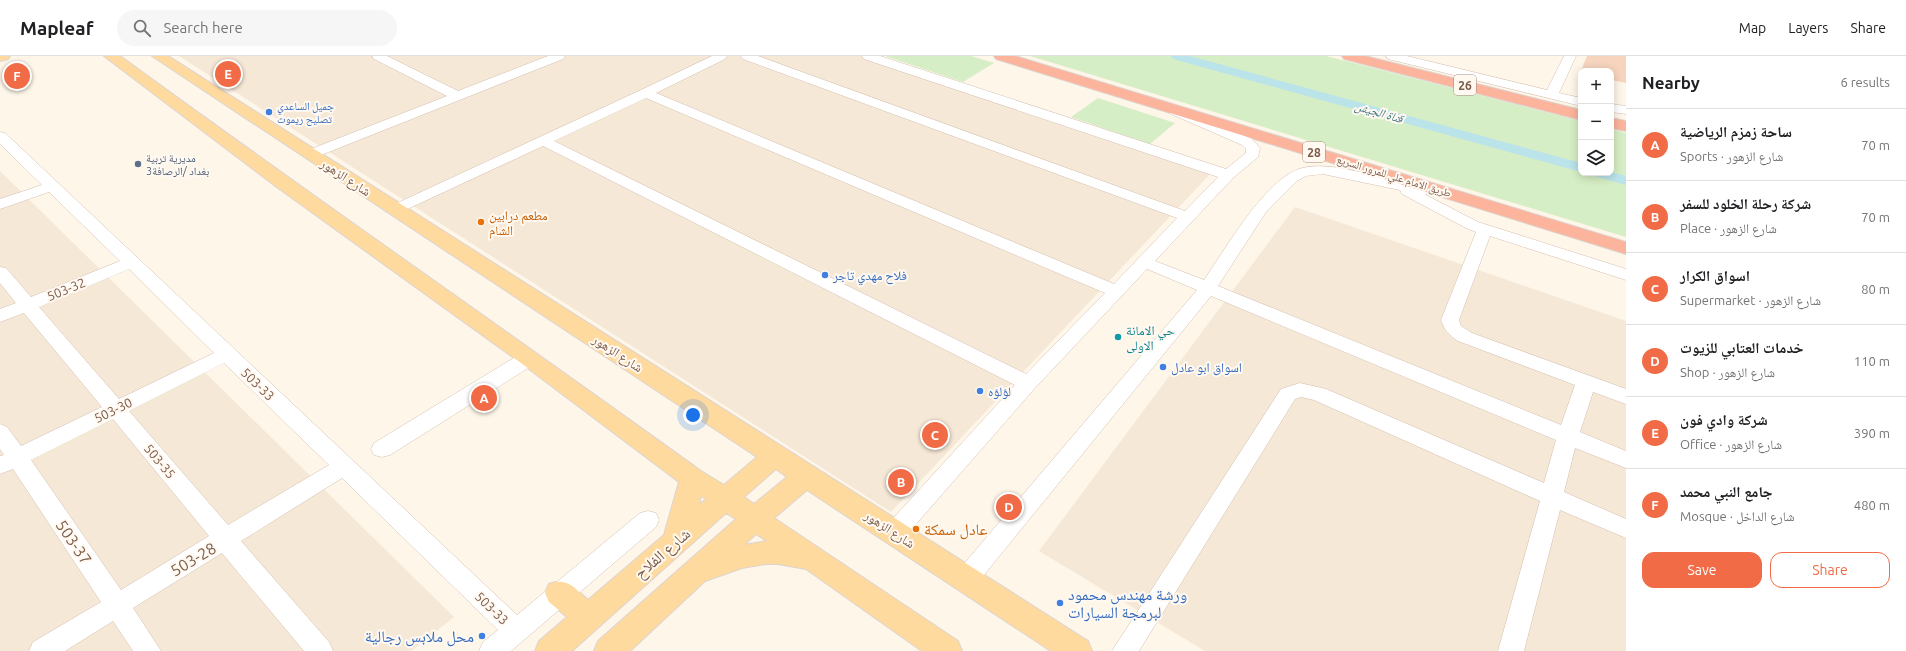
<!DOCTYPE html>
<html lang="en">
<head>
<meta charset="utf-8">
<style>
  body { margin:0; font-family:Ubuntu,"Noto Naskh Arabic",sans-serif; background:#f6f6f6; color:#202124 }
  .controls { position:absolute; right:12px; top:12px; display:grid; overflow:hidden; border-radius:8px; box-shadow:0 2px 10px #0003 }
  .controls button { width:36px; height:36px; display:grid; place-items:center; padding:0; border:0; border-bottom:1px solid #e0e0e0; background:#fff; color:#202124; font:20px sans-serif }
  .you { position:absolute; left:693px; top:359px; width:14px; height:14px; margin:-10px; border:3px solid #fff; border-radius:50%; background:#1a73e8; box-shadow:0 0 0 6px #1a73e833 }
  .badge { display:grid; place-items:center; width:26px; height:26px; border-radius:50%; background:#f06b46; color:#fff; font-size:13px; font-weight:700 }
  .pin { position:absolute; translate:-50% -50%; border:2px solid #fff; box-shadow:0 1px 4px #0006 }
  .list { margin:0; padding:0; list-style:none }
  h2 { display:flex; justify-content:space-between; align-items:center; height:52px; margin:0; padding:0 16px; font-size:17px }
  h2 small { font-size:13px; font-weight:400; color:#757577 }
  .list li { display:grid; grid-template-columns:26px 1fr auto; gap:12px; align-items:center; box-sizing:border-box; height:72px; padding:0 16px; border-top:1px solid #e0e0e0 }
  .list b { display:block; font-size:15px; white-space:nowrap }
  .list p { margin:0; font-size:13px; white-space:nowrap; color:#757577 }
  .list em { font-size:13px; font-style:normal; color:#757577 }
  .actions { display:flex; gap:8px; padding:12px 16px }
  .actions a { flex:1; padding:9px 0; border:1px solid #f06b46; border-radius:12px; text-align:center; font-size:14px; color:#f06b46 }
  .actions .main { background:#f06b46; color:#fff }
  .icon { flex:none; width:22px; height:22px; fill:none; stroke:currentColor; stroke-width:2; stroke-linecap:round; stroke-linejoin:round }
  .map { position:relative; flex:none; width:1626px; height:595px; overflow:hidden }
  header { display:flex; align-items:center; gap:24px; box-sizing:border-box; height:56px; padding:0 20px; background:#fff; border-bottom:1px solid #e0e0e0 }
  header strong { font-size:19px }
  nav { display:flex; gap:22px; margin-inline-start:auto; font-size:14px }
  .search { width:280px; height:36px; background:#f6f6f6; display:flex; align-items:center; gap:10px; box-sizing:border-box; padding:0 14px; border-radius:22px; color:#757577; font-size:15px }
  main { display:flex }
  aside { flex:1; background:#fff }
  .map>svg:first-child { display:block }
  .residential { fill:#f6e8d6 }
  .green { fill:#d6eec5 }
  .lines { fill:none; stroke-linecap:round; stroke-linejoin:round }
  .canal { fill:#bbe3ea; fill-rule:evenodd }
  .building { fill:#f6d4be }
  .minor-casing { stroke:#d4bfb0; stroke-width:1 }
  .major-casing { stroke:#ddd4d0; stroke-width:2 }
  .highway-casing { stroke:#ddd4d0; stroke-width:2 }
  .minor { fill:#fff; fill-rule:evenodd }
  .major { fill:#ffda9f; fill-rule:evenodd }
  .highway { fill:#fcb49c; fill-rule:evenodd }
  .shop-dot { fill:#3f7fe0; stroke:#fff9f1; stroke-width:1.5 }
  .service-dot { fill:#5c6f8a; stroke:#fff9f1; stroke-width:1.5 }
  .food-dot { fill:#e8710a; stroke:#fff9f1; stroke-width:1.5 }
  .culture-dot { fill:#0f9aa8; stroke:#fff9f1; stroke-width:1.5 }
  .labels { text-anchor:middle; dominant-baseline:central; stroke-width:4; stroke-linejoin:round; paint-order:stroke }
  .far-shop-label { font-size:11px; fill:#366cbe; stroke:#fff9f1; text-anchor:start }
  .far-service-label { font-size:11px; fill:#4e5e75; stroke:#fff9f1; text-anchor:start }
  .far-street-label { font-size:11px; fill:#7b5b49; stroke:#fff9f1 }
  .shield { fill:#fff9f1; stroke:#a38a7b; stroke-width:1 }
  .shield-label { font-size:12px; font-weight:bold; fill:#7b5b49 }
  .far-water-label { font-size:12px; font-style:italic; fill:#3b7681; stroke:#fff9f1 }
  .street-label { font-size:13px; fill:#7b5b49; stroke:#fff9f1 }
  .food-label { font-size:13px; fill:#c56008; stroke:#fff9f1; text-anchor:start }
  .shop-label { font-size:13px; fill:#366cbe; stroke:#fff9f1; text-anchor:start }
  .culture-label { font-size:13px; fill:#0d838f; stroke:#fff9f1; text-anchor:start }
  .near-food-label { font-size:16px; fill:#c56008; stroke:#fff9f1; text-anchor:start }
  .near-street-label { font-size:16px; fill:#7b5b49; stroke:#fff9f1 }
  .near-shop-label { font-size:16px; fill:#366cbe; stroke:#fff9f1; text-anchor:start }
</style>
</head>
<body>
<header>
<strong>Mapleaf</strong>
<div class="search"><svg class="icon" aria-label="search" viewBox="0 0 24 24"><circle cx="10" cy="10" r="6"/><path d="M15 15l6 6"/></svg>Search here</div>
<nav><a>Map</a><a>Layers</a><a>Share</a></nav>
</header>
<main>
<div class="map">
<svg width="1626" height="595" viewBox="0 0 1626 595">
  <rect width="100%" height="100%" fill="#fef6e9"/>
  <path class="residential" d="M 179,0 L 862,0 L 1212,116 L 891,456 Z
    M 0,115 L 454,561 L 411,595 L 0,595 Z
    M 1295,151 L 1626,265 L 1626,595 L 1205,595 L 1039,495 Z"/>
  <path class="green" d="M 885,0 L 971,0 L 994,7 L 963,26 Z
    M 1030,0 L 1326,0 L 1581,65 L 1581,117 L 1611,117 L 1611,73 L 1626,77 L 1626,181 Z
    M 1098,42 L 1175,67 L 1150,88 L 1071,61 Z"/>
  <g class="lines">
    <path class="canal" d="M 1171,0 L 1190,0 L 1581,107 L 1581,116 L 1173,3 Z
      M 1611,116 L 1626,120 L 1626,129 L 1594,120 L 1592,117 Z"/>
  </g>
  <path class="building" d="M 1587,0 L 1626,0 L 1626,27 L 1611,24 L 1611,15 L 1581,15 Z"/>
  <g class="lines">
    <g class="minor-casing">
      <path id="minor" d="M 372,0 L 387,0 L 458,35 L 548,0 L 565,0 L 563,3 L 316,101 L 306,101 L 304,98 L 306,95 L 447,40 L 374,3 Z
        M 712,0 L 727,0 L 725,3 L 656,37 L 1114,228 L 1177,162 L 743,3 L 741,0 L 758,0 L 1185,155 L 1218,121 L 864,3 L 862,0 L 880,0 L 1226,113 L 1246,97 L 1246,93 L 1242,89 L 1171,58 L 1169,55 L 1171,52 L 1181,52 L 1252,83 L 1260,92 L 1258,101 L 1233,122 L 1155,205 L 1204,224 C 1224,195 1265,124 1299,113 C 1326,104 1367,119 1394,124 C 1410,127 1427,128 1442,132 L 1445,135 L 1442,138 L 1437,140 L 1424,138 L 1478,166 L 1626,213 L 1626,224 L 1490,180 L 1459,264 L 1461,270 L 1472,277 L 1626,333 L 1626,348 L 1593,336 L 1580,376 L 1626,395 L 1626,412 L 1575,392 L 1564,436 L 1626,463 L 1626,482 L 1560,454 L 1524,595 L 1498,595 L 1540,445 L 1314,344 L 1301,341 L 1295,343 L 1139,595 L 1112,595 L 1281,333 L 1300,327 L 1326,333 L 1544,427 L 1556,384 L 1211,240 L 975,530 L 966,533 L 957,530 L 954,523 L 957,516 L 1197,234 L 1147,213 L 1035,332 L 903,483 L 895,486 L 887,483 L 883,476 L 887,469 L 1015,329 L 543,90 L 401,156 L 391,156 L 388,153 L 391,150 L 641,34 ZM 646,42 L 1105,237 L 1026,318 L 554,85 ZM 1323,118 L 1400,134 L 1402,138 L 1466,172 L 1476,176 L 1441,264 C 1445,275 1449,279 1458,285 L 1575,329 L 1561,369 L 1218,230 L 1266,156 L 1297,125 L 1306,120 Z
        M 1386,0 L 1407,0 L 1547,34 L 1564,0 L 1576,0 L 1559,37 L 1581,42 L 1581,50 L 1388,3 Z
        M 1611,48 L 1626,50 L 1626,58 L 1611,56 Z
        M 0,76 L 5,77 L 517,559 L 640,457 L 648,455 L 656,457 L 659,464 L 656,471 L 511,595 L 479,595 L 483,586 L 498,574 L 342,422 L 241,485 L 329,586 L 333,595 L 304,595 L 222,497 L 133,552 L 161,595 L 133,595 L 113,565 L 65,595 L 29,595 L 33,586 L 101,546 L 13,413 L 0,418 L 0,400 L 4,399 L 0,393 L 0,368 L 7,371 L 21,390 L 102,351 L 24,257 L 0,266 L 0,253 L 16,247 L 0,227 L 0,211 L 6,212 L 31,241 L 120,205 L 49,136 L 0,153 L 0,143 L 42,129 L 0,88 ZM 129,213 L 214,297 L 119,343 L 39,251 ZM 224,307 L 329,409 L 228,469 L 129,355 ZM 113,363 L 209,480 L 121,534 L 31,404 Z
        M 529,296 L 536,297 L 539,302 L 536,307 L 390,399 L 382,401 L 374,399 L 371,393 L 374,387 L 522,297 Z"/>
    </g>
    <g class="major-casing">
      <path id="major" d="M 0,0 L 10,0 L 8,3 L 0,5 Z
        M 104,0 L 120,0 C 312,140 508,276 701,415 L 724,429 L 757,401 L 152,0 L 168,0 L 1088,585 L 1092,595 L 1051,595 L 807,434 L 774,462 L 958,585 L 962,595 L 922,595 L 806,513 L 778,508 L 766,508 L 742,512 L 705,525 L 630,595 L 594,595 L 598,585 L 736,463 L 726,457 L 572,595 L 535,595 L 539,585 L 567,561 L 549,546 L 545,537 L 549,528 C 568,521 574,532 588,544 L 664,479 L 679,426 L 521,307 L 274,129 ZM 776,413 L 787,421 L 754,448 L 744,441 ZM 701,440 L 706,443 L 699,449 ZM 756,478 L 767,485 L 744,489 Z"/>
    </g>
    <g class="highway-casing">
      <path id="highway" d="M 994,0 L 1015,0 L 1626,186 L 1626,198 L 996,3 Z
        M 1342,0 L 1365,0 L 1581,54 L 1581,64 L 1344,3 Z
        M 1611,62 L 1626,65 L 1626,75 L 1611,72 Z"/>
    </g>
    <use href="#minor" class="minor"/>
    <use href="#major" class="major"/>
    <use href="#highway" class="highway"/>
  </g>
  <g class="shop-dot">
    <circle cx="269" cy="56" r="4"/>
    <circle cx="825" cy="219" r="4"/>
    <circle cx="1163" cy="311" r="4"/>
    <circle cx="980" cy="335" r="4"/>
    <circle cx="1060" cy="547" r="4"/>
    <circle cx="482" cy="580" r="4"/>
  </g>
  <circle class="service-dot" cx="138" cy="108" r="4"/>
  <g class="food-dot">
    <circle cx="481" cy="166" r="4"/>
    <circle cx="916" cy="473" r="4"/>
  </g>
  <circle class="culture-dot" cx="1118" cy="281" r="4"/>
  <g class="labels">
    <g class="far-shop-label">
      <text x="277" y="50">جميل الساعدي<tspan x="277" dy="13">تصليح ريموت</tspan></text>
    </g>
    <g class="far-service-label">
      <text x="146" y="102">مديرية تربية<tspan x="146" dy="13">بغداد /الرصافة3</tspan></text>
    </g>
    <g class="far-street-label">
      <text transform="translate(1394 120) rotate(17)">طريق الامام علي للمرور السريع</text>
    </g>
    <g class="shield">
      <rect x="1454" y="19" width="22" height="20" rx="3"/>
      <rect x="1303" y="86" width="22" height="20" rx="3"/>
    </g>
    <g class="shield-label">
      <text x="1465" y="29">26</text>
      <text x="1314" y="96">28</text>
    </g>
    <g class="far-water-label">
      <text transform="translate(1379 56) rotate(16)">قناة الجيش</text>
    </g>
    <g class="street-label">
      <text transform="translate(346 121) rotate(33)">شارع الزهور</text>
      <text transform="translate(66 233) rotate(-22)">503-32</text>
      <text transform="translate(618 297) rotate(33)">شارع الزهور</text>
      <text transform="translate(258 328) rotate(44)">503-33</text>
      <text transform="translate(113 354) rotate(-26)">503-30</text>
      <text transform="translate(160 405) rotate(50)">503-35</text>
      <text transform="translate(890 473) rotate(33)">شارع الزهور</text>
      <text transform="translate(492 552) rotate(44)">503-33</text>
    </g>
    <g class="food-label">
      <text x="489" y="159">مطعم درابين<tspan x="489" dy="15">الشام</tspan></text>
    </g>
    <g class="shop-label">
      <text x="833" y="219">فلاح مهدي تاجر</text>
      <text x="1171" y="311">اسواق ابو عادل</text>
      <text x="988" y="335">لؤلؤه</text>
    </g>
    <g class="culture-label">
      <text x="1126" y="274">حي الامانة<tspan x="1126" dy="15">الاولى</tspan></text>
    </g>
    <g class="near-food-label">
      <text x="924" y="473">عادل سمكة</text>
    </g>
    <g class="near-street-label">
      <text transform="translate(74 486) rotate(56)">503-37</text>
      <text transform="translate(662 497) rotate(-41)">شارع الفلاح</text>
      <text transform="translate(193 503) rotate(-31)">503-28</text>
    </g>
    <g class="near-shop-label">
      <text x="1068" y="538">ورشة مهندس محمود<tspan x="1068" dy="18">لبرمجة السيارات</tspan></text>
      <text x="474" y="580" text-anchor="end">محل ملابس رجالية</text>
    </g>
  </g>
</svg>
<div class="controls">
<button>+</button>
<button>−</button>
<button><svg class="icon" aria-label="layers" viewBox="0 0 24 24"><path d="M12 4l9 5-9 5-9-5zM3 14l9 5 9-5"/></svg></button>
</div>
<div class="you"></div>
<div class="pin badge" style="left:484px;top:342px">A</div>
<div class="pin badge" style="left:901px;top:426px">B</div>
<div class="pin badge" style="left:935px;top:379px">C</div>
<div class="pin badge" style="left:1009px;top:451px">D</div>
<div class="pin badge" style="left:228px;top:18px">E</div>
<div class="pin badge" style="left:17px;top:20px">F</div>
</div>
<aside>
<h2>Nearby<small>6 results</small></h2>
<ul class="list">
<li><span class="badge">A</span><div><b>ساحة زمزم الرياضية</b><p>Sports · شارع الزهور</p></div><em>70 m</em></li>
<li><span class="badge">B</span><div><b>شركة رحلة الخلود للسفر</b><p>Place · شارع الزهور</p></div><em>70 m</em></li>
<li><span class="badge">C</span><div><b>اسواق الكرار</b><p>Supermarket · شارع الزهور</p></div><em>80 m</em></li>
<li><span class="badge">D</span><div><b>خدمات العتابي للزيوت</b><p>Shop · شارع الزهور</p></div><em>110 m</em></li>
<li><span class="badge">E</span><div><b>شركة وادي فون</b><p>Office · شارع الزهور</p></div><em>390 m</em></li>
<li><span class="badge">F</span><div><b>جامع النبي محمد</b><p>Mosque · شارع الداخل</p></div><em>480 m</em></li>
</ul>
<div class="actions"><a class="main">Save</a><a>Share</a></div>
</aside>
</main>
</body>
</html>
